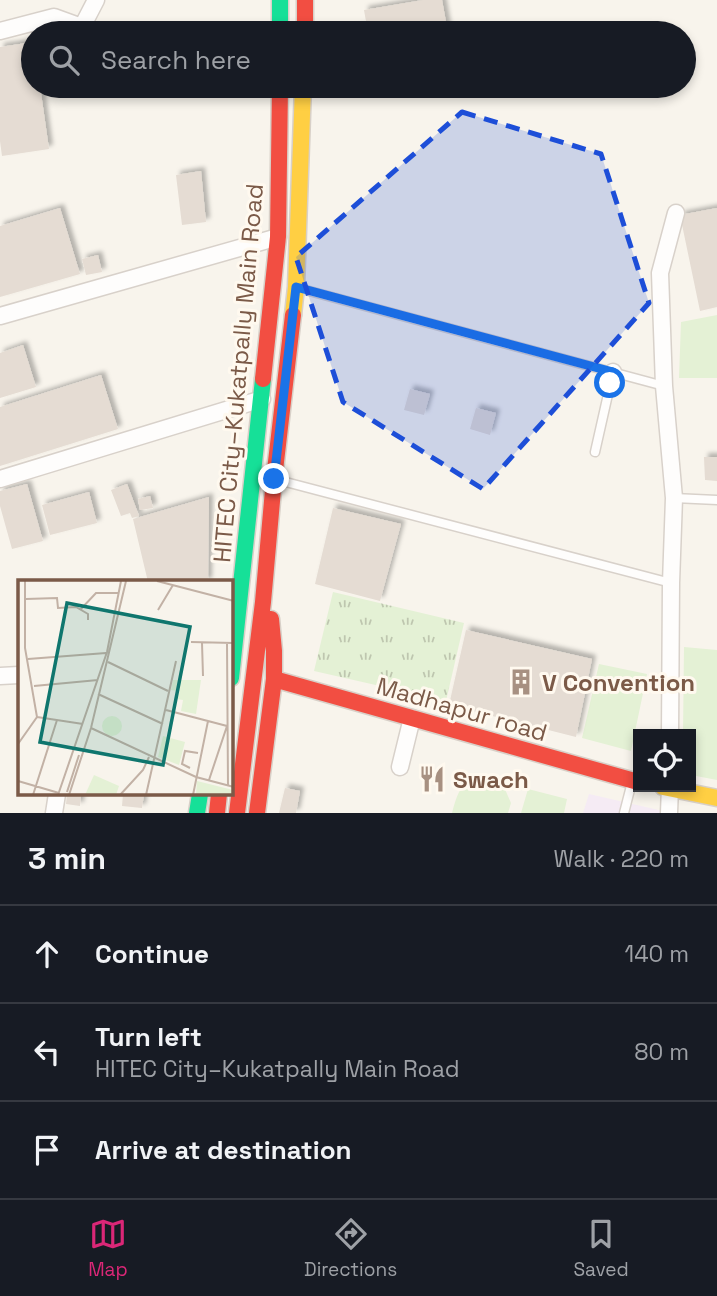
<!DOCTYPE html>
<html lang="en">
<head>
<meta charset="utf-8">
<style>
  body { margin:0; font-family:"Space Grotesk",sans-serif; background:#20242c; color:#f1f3f6 }
  .controls { position:absolute; right:21px; bottom:21px; display:grid; overflow:hidden; border-radius:0px; box-shadow:0 4px 10px #0003 }
  .controls button { width:63px; height:63px; display:grid; place-items:center; padding:0; border:0; border-bottom:2px solid #363941; background:#171b24; color:#f1f3f6; font:35px sans-serif }
  .stop { position:absolute; width:21px; height:21px; margin:-16px; border:5px solid #1a73e8; border-radius:50%; background:#fff }
  .stop.end { background:#1a73e8; border-color:#fff; box-shadow:0 2px 7px #0008 }
  .list { margin:0; padding:0; list-style:none }
  h2 { display:flex; justify-content:space-between; align-items:center; height:91px; margin:0; padding:0 28px; font-size:30px }
  h2 small { font-size:23px; font-weight:400; color:#9ea1a6 }
  .list li { display:grid; grid-template-columns:46px 1fr auto; gap:21px; align-items:center; box-sizing:border-box; height:98px; padding:0 28px; border-top:2px solid #363941 }
  .list b { display:block; font-size:26px; white-space:nowrap }
  .list p { margin:0; font-size:23px; white-space:nowrap; color:#9ea1a6 }
  .list em { font-size:23px; font-style:normal; color:#9ea1a6 }
  .icon { flex:none; width:38px; height:38px; fill:none; stroke:currentColor; stroke-width:2; stroke-linecap:round; stroke-linejoin:round }
  .map { position:relative; flex:none; width:717px; height:813px; overflow:hidden }
  .search { position:absolute; background:#171b24; box-shadow:0 4px 10px #0003; left:21px; right:21px; top:21px; height:77px; display:flex; align-items:center; gap:18px; box-sizing:border-box; padding:0 24px; border-radius:38px; color:#9ea1a6; font-size:26px }
  .sheet { height:385px; background:#171b24 }
  nav { display:flex; justify-content:space-around; align-items:center; box-sizing:border-box; height:98px; border-top:2px solid #363941; background:#171b24; font-size:19px; color:#9ea1a6 }
  nav a { display:grid; justify-items:center; gap:4px }
  nav .on { color:#db2777 }
  .map>svg:first-child { display:block }
  .education { fill:#f5ebf4 }
  .grass { fill:url(#grass-tufts) }
  .pitch { fill:#e4f1d5 }
  .building { fill:#e5dcd3; filter:url(#shadow) }
  .lines { fill:none; stroke-linecap:round; stroke-linejoin:round }
  .lane-casing { stroke:#d8d1ca; stroke-width:11 }
  .street-casing { stroke:#d8d1ca; stroke-width:19 }
  .fast-casing { stroke:#d8d0c8; stroke-width:19 }
  .slow-casing { stroke:#d8d0c8; stroke-width:19 }
  .jam-casing { stroke:#d8d0c8; stroke-width:19 }
  .lane { stroke:#fefdfc; stroke-width:8 }
  .street { stroke:#fefdfc; stroke-width:16 }
  .fast { stroke:#16e098; stroke-width:16 }
  .slow { stroke:#ffcf43; stroke-width:16 }
  .jam { stroke:#f24e42; stroke-width:16 }
  .route { stroke:#1a73e8; stroke-width:9 }
  .marked { fill:#1d4ed8; fill-opacity:0.2; stroke:#1d4ed8; stroke-width:5; stroke-dasharray:14 9; stroke-linejoin:round }
  .labels { text-anchor:middle; dominant-baseline:central; stroke-width:6; stroke-linejoin:round; paint-order:stroke }
  .street-label { font-size:24px; fill:#7b5a48; stroke:#fff9ef }
  .poi-label { font-size:24px; font-weight:bold; fill:#7b5a48; stroke:#fff9ef; text-anchor:start }
  .inset-road { fill:none; stroke:#c2b1a5; stroke-width:2 }
  .view { fill:#0f766e; fill-opacity:0.15; stroke:#0f766e; stroke-width:3.5 }
  .inset-edge { fill:none; stroke:#7b5a48; stroke-width:3.5 }
</style>
</head>
<body>
<div class="map">
<svg width="717" height="813" viewBox="0 0 717 813">
  <defs>
    <pattern id="grass-tufts" width="24" height="20" patternUnits="userSpaceOnUse" patternTransform="scale(1.75)"><rect width="24" height="20" fill="#e4f1d5"/><path d="M3 7l-1-3M5 7V3M7 7l1-3M15 17l-1-3M17 17v-4M19 17l1-3" fill="none" stroke="#bec6af"/></pattern>
    <filter id="shadow"><feDropShadow dx="4" dy="-4" stdDeviation="2" flood-color="#0004"/></filter>
  </defs>
  <rect width="100%" height="100%" fill="#f8f4ec"/>
  <path class="education" d="M 589,794 L 663,811 L 662,813 L 583,813 Z"/>
  <path class="grass" d="M 333,592 L 464,623 L 446,701 L 314,671 Z"/>
  <path class="pitch" d="M 717,315 L 717,378 L 679,378 L 681,322 Z
    M 684,647 L 717,650 L 717,780 L 691,775 L 691,734 L 683,734 Z
    M 599,664 L 647,674 L 631,751 L 582,738 Z
    M 492,778 L 504,787 L 511,803 L 508,813 L 452,813 C 460,784 462,781 492,778 Z
    M 528,789 L 567,799 L 564,813 L 521,813 Z"/>
  <path class="building" d="M 423,0 L 442,0 L 448,33 L 368,33 L 364,10 Z
    M 365,27 L 366,33 L 335,33 L 335,32 Z
    M 33,42 L 33,86 L 40,86 L 49,149 L 2,156 L 0,141 L 0,47 Z
    M 461,86 L 484,86 L 482,95 L 460,92 Z
    M 201,171 L 206,222 L 182,225 L 176,175 Z
    M 60,208 L 80,274 L 0,297 L 0,226 Z
    M 717,208 L 717,307 L 700,311 L 680,215 Z
    M 98,255 L 102,272 L 86,275 L 82,259 Z
    M 23,345 L 36,387 L 0,398 L 0,353 Z
    M 101,375 L 118,429 L 0,466 L 0,407 Z
    M 410,389 L 430,394 L 424,415 L 404,410 Z
    M 476,408 L 496,413 L 490,435 L 470,429 Z
    M 704,457 L 717,457 L 717,481 L 705,480 Z
    M 27,484 L 43,541 L 12,549 L 0,506 L 0,491 Z
    M 127,484 L 139,516 L 132,518 L 130,513 L 121,516 L 111,490 Z
    M 89,492 L 97,523 L 50,535 L 42,505 Z
    M 150,496 L 153,508 L 140,510 L 138,499 Z
    M 209,497 L 208,582 L 148,582 L 133,519 Z
    M 333,508 L 401,524 L 380,601 L 315,584 Z
    M 466,630 L 592,659 L 576,737 L 449,705 Z
    M 285,788 L 300,791 L 296,813 L 279,813 Z
    M 67,794 L 81,794 L 80,806 L 66,804 Z
    M 123,794 L 144,794 L 142,808 L 122,806 Z"/>
  <g class="lines">
    <g class="lane-casing">
      <path id="lane" d="M 298,288 L 664,386
        M 595,452 L 611,381
        M 278,480 L 671,583
        M 674,498 L 717,500
        M 624,813 L 632,782"/>
    </g>
    <g class="street-casing">
      <path id="street" d="M 82,27 L 96,0
        M 0,31 L 54,17 L 98,33
        M 0,316 L 278,237
        M 611,381 L 613,372
        M 0,479 L 262,399
        M 0,676 L 19,675
        M 670,734 L 671,583 L 674,498 L 664,386 L 660,273 L 676,213
        M 400,767 L 412,718
        M 54,813 L 57,794
        M 669,813 L 670,787"/>
    </g>
    <g class="fast-casing">
      <path id="fast" d="M 280,0 L 280,33
        M 231,678 L 263,379
        M 197,813 L 200,794"/>
    </g>
    <g class="slow-casing">
      <path id="slow" d="M 293,315 L 296,287 L 303,86
        M 663,787 L 717,798"/>
    </g>
    <g class="jam-casing">
      <path id="jam" d="M 305,0 L 305,33
        M 263,379 L 278,237 L 280,86
        M 274,679 L 638,782
        M 217,813 L 219,794
        M 237,813 L 263,602 L 274,479 L 293,315
        M 257,813 L 274,679 L 274,651 L 271,619"/>
    </g>
    <use href="#lane" class="lane"/>
    <use href="#street" class="street"/>
    <use href="#fast" class="fast"/>
    <use href="#slow" class="slow"/>
    <use href="#jam" class="jam"/>
  </g>
  <g class="lines">
    <path class="route" d="M 274,479 L 296,287 L 613,372 L 610,383"/>
  </g>
  <path class="marked" d="M 462,112 L 601,154 L 649,303 L 483,489 L 343,402 L 296,257 Z"/>
  <defs>
    <g id="building-bare" transform="scale(2.1)"><path d="M-4-6H4V6H1V3H-1V6H-4ZM-2.5-4.3h1.7v1.8h-1.7ZM.8-4.3h1.7v1.8H.8ZM-2.5-1h1.7V.8h-1.7ZM.8-1h1.7V.8H.8Z" fill="#a79081" stroke="#fff9ef" stroke-width="2.5" paint-order="stroke"/></g>
    <g id="restaurant-bare" transform="scale(2.1)"><path d="M-5-6h1v4h1v-4h1v4h1v-4h1v5L-1.5 .5V6h-2V.5L-5-1ZM5-6V6H3V1.5H1.5Q1.5-4 5-6Z" fill="#a79081" stroke="#fff9ef" stroke-width="2.5" paint-order="stroke"/></g>
  </defs>
  <g fill-rule="evenodd">
    <use href="#building-bare" x="521" y="682"/>
    <use href="#restaurant-bare" x="432" y="779"/>
  </g>
  <g class="labels">
    <g class="street-label">
      <text transform="translate(238 373) rotate(-85)">HITEC City–Kukatpally Main Road</text>
      <text transform="translate(462 709) rotate(16)">Madhapur road</text>
    </g>
    <g class="poi-label">
      <text x="542" y="682">V Convention</text>
      <text x="453" y="779">Swach</text>
    </g>
  </g>
  <g transform="translate(18 580)">
    <rect width="215" height="215" fill="#f8f4ec"/>
    <path d="M84 146a10 10 0 1 1 20 0a10 10 0 1 1-20 0ZM 179,201 L 215,210 L 215,214 L 178,215 Z" fill="#e4f1d5"/>
    <path d="M 76,195 L 101,206 L 98,215 L 67,215 Z" fill="#e4f1d5"/>
    <path d="M 155,100 L 183,100 L 178,134 L 163,131 L 165,120 L 158,119 L 160,111 L 153,110 ZM 145,156 L 167,162 L 161,185 L 140,177 Z" fill="#e4f1d5"/>
    <path class="inset-road" d="M 139,1 L 216,21M 8,19 L 39,18 L 40,28 L 58,27 L 70,34 L 70,40M 62,30 L 78,13 L 101,13M 140,30 L 155,5M 173,62 L 216,63M 184,63 L 185,96M 209,63 L 210,206M 10,79 L 88,73M 90,82 L 150,111M 16,106 L 80,100M 80,114 L 145,144M 148,130 L 209,146 L 191,200M 19,137 L 65,144M 73,148 L 178,197 L 216,207M 0,164 L 19,137 L 7,68 L 7,1M 172,188 L 164,184 L 167,171 L 180,173M 0,201 L 41,213M 49,212 L 61,175M 15,215 L 39,140M 40,215 L 89,72 L 103,1M 51,215 L 73,148 L 108,1M 102,215 L 125,190 L 131,177M 128,215 L 158,81M 175,215 L 190,141"/>
    <path class="view" d="M 49,23 L 172,47 L 145,185 L 22,162 Z"/>
    <rect width="215" height="215" class="inset-edge"/>
  </g>
</svg>
<div class="controls">
<button><svg class="icon" aria-label="locate" viewBox="0 0 24 24"><circle cx="12" cy="12" r="6"/><path d="M12 2v4M12 18v4M2 12h4M18 12h4"/></svg></button>
</div>
<div class="stop" style="left:610px;top:383px"></div>
<div class="stop end" style="left:274px;top:479px"></div>
<div class="search"><svg class="icon" aria-label="search" viewBox="0 0 24 24"><circle cx="10" cy="10" r="6"/><path d="M15 15l6 6"/></svg>Search here</div>
</div>
<section class="sheet">
<h2>3 min<small>Walk · 220 m</small></h2>
<ul class="list">
<li><svg class="icon" aria-label="ahead" viewBox="0 0 24 24"><path d="M12 20V5M6 11l6-6 6 6"/></svg><div><b>Continue</b></div><em>140 m</em></li>
<li><svg class="icon" aria-label="left" viewBox="0 0 24 24"><path d="M17 20v-9H6M10 6l-5 5 5 5"/></svg><div><b>Turn left</b><p>HITEC City–Kukatpally Main Road</p></div><em>80 m</em></li>
<li><svg class="icon" aria-label="arrive" viewBox="0 0 24 24"><path d="M6 21V4h12l-3 4 3 4H6"/></svg><div><b>Arrive at destination</b></div></li>
</ul>
</section>
<nav>
<a class="on"><svg class="icon" aria-label="map" viewBox="0 0 24 24"><path d="M3 6l6-2 6 2 6-2v14l-6 2-6-2-6 2zM9 4v14M15 6v14"/></svg>Map</a>
<a><svg class="icon" aria-label="directions" viewBox="0 0 24 24"><path d="M12 3l9 9-9 9-9-9zM9 14v-3h6M13 9l2 2-2 2"/></svg>Directions</a>
<a><svg class="icon" aria-label="saved" viewBox="0 0 24 24"><path d="M7 4h10v16l-5-4-5 4z"/></svg>Saved</a>
</nav>
</body>
</html>
